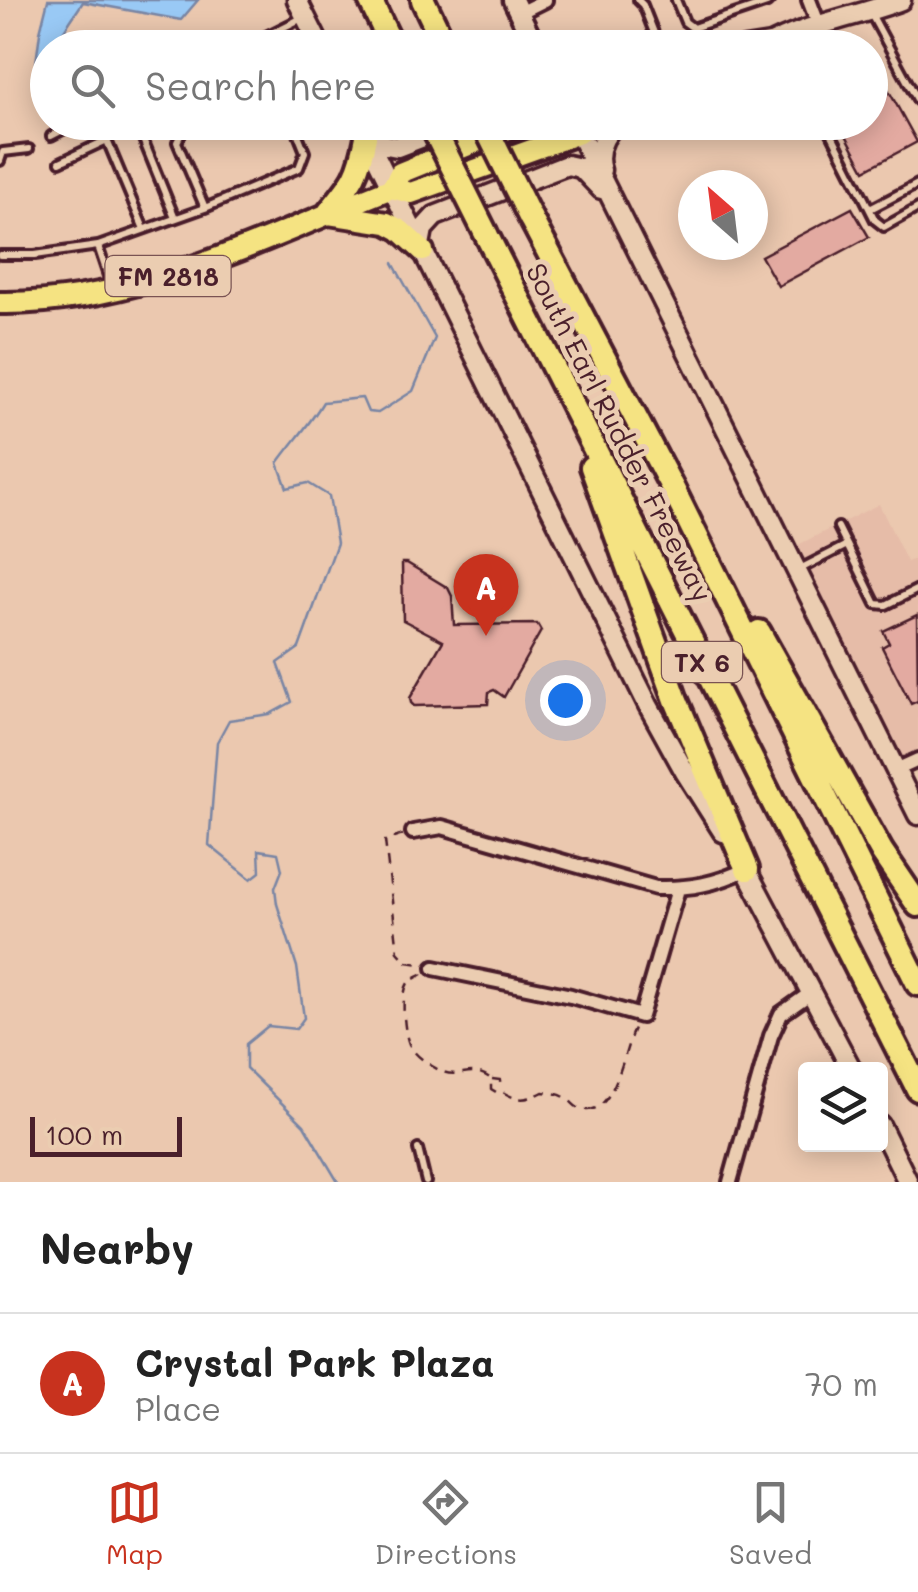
<!DOCTYPE html>
<html lang="en">
<head>
<meta charset="utf-8">
<style>
  body { margin:0; font-family:Mali,sans-serif; background:#f2f2f2; color:#222 }
  .controls { position:absolute; right:30px; bottom:30px; display:grid; overflow:hidden; border-radius:10px; box-shadow:0 5px 25px #0003 }
  .controls button { width:90px; height:90px; display:grid; place-items:center; padding:0; border:0; border-bottom:2px solid #e0e0e0; background:#fff; color:#222; font:50px sans-serif }
  .compass { position:absolute; left:678px; top:170px; width:90px; height:90px; border-radius:50%; background:#fff; box-shadow:0 5px 25px #0003; rotate:332deg }
  .scale { position:absolute; left:30px; bottom:25px; width:152px; box-sizing:border-box; padding-left:10px; border:5px solid #4a1f2b; border-top:0; font-size:28px; line-height:35px; white-space:nowrap; color:#4a1f2b; -webkit-text-stroke:8px #ebcdb1; paint-order:stroke }
  .you { position:absolute; left:565px; top:700px; width:35px; height:35px; margin:-25px; border:8px solid #fff; border-radius:50%; background:#1a73e8; box-shadow:0 0 0 15px #1a73e833 }
  .badge { display:grid; place-items:center; width:65px; height:65px; border-radius:50%; background:#c8321e; color:#fff; font-size:32px; font-weight:700 }
  .pin { position:absolute; translate:-50% -82px; filter:drop-shadow(0 2px 5px #0008) }
  .pin::after { content:''; position:absolute; top:52px; width:35px; height:30px; background:inherit; clip-path:polygon(0 0,100% 0,50% 100%) }
  .list { margin:0; padding:0; list-style:none }
  h2 { display:flex; justify-content:space-between; align-items:center; height:130px; margin:0; padding:0 40px; font-size:42px }
  h2 small { font-size:32px; font-weight:400; color:#767676 }
  .list li { display:grid; grid-template-columns:65px 1fr auto; gap:30px; align-items:center; box-sizing:border-box; height:140px; padding:0 40px; border-top:2px solid #e0e0e0 }
  .list b { display:block; font-size:38px; white-space:nowrap }
  .list p { margin:0; font-size:32px; white-space:nowrap; color:#767676 }
  .list em { font-size:32px; font-style:normal; color:#767676 }
  .icon { flex:none; width:55px; height:55px; fill:none; stroke:currentColor; stroke-width:2; stroke-linecap:round; stroke-linejoin:round }
  .map { position:relative; flex:none; width:918px; height:1182px; overflow:hidden }
  .search { position:absolute; background:#fff; box-shadow:0 5px 25px #0003; left:30px; right:30px; top:30px; height:110px; display:flex; align-items:center; gap:25px; box-sizing:border-box; padding:0 35px; border-radius:55px; color:#767676; font-size:38px }
  .sheet { height:270px; background:#fff }
  nav { display:flex; justify-content:space-around; align-items:center; box-sizing:border-box; height:140px; border-top:2px solid #e0e0e0; background:#fff; font-size:28px; color:#767676 }
  nav a { display:grid; justify-items:center; gap:5px }
  nav .on { color:#c8321e }
  .map>svg:first-child { display:block }
  .built { fill:#e6bca8 }
  .water { fill:#99c9f5; stroke:#7985a4; stroke-width:2.5 }
  .lines { fill:none; stroke-linecap:round; stroke-linejoin:round }
  .stream { stroke:#7985a4; stroke-width:2.5 }
  .building { fill:#e3aaa1; stroke:#4a1f2b; stroke-width:2.5 }
  .lane-casing { stroke:#4a1f2b; stroke-width:14 }
  .street-casing { stroke:#4a1f2b; stroke-width:20 }
  .secondary-casing { stroke:#4a1f2b; stroke-width:25 }
  .primary-casing { stroke:#4a1f2b; stroke-width:28 }
  .highway-casing { stroke:#4a1f2b; stroke-width:30 }
  .path { stroke:#4a1f2b; stroke-width:2.5; stroke-dasharray:10 8; stroke-linecap:butt }
  .lane { stroke:#ebcdb1; stroke-width:6 }
  .street { stroke:#ebcdb1; stroke-width:12 }
  .secondary { stroke:#ebcdb1; stroke-width:18 }
  .primary { stroke:#f5e382; stroke-width:20 }
  .highway { stroke:#f5e382; stroke-width:22 }
  .highway-bridge-casing { stroke:#4a1f2b; stroke-width:30; stroke-linecap:butt }
  .highway-bridge { stroke:#f5e382; stroke-width:22 }
  .labels { text-anchor:middle; dominant-baseline:central; stroke-width:10; stroke-linejoin:round; paint-order:stroke }
  .shield { fill:#ebcdb1; stroke:#7a5353; stroke-width:2.5 }
  .shield-label { font-size:25px; font-weight:bold; fill:#4a1f2b }
  .street-label { font-size:28px; fill:#4a1f2b; stroke:#ebcdb1 }
</style>
</head>
<body>
<div class="map">
<svg width="918" height="1182" viewBox="0 0 918 1182">
  <rect width="100%" height="100%" fill="#ebc8af"/>
  <filter id="ink" filterUnits="userSpaceOnUse"><feTurbulence type="fractalNoise" baseFrequency=".01" numOctaves="2"/><feDisplacementMap in="SourceGraphic" scale="20" xChannelSelector="R" yChannelSelector="G"/><feConvolveMatrix kernelMatrix="1 2 1 2 8 2 1 2 1" color-interpolation-filters="sRGB"/></filter>
  <g filter="url(#ink)">
    <path class="built" d="M 879,504 L 907,562 L 918,558 L 918,756 L 898,766 L 792,548 Z"/>
    <path class="water" d="M 48,0 L 198,0 L 181,20 L 83,2 L 53,47 L 48,48 L 47,57 L 34,78 L 40,32 Z"/>
    <g class="lines">
      <path class="stream" d="M 338,1182 L 304,1125 L 246,1068 L 246,1044 L 268,1026 L 296,1029 L 304,1018 L 297,967 L 277,904 L 275,888 L 282,870 L 278,853 L 259,850 L 260,872 L 251,879 L 209,845 L 217,742 L 229,720 L 270,714 L 292,702 L 278,663 L 299,648 L 337,543 L 329,496 L 308,483 L 287,488 L 278,463 C 293,442 310,424 323,402 L 362,398 L 368,412 L 378,413 L 413,391 L 435,338 L 393,263"/>
    </g>
    <path class="building" d="M 873,62 L 917,142 L 865,170 L 839,122 L 870,122 L 870,63 Z
      M 852,208 L 869,237 L 778,286 L 761,256 Z
      M 402,563 L 407,563 L 448,588 L 452,596 L 454,625 L 537,624 L 541,631 L 504,697 L 494,690 L 489,692 L 488,704 L 414,706 L 411,703 L 410,698 L 443,641 L 403,620 Z
      M 917,615 L 918,701 L 911,704 L 882,647 L 889,643 L 883,631 Z"/>
    <g class="lines">
      <g class="lane-casing">
        <path id="lane" d="M 638,0 L 643,5 L 660,48
          M 676,0 L 685,22 L 693,28 L 767,3 L 770,0
          M 871,14 L 918,101
          M 233,48 L 258,40 L 304,17
          M 124,122 L 103,131 L 144,229
          M 136,122 L 175,218
          M 195,122 L 184,128 L 177,142 L 205,208 L 299,168 L 305,152 L 293,122
          M 823,122 L 829,129 L 875,220 L 884,227 L 918,208
          M 51,136 L 78,122
          M 0,161 L 3,152 L 29,149
          M 60,162 L 107,140
          M 870,209 L 918,184
          M 0,255 L 35,255 L 98,246
          M 111,285 L 98,246 L 205,208
          M 838,527 L 847,545
          M 800,569 L 847,545 L 876,604 L 886,605 L 918,589
          M 418,1149 L 426,1182"/>
      </g>
      <g class="street-casing">
        <path id="street" d="M 809,0 L 819,26
          M 519,13 L 545,0
          M 896,770 L 918,760
          M 413,832 L 442,827 L 656,888 C 690,889 716,884 747,869
          M 434,968 L 571,996 L 641,1016 L 678,889
          M 730,1182 L 771,1036 L 781,1014 L 812,992"/>
      </g>
      <g class="secondary-casing">
        <path id="secondary" d="M 297,0 L 321,48
          M 513,0 L 536,48
          M 745,48 L 770,44
          M 764,48 C 806,24 857,17 901,0
          M 359,122 L 648,705 L 685,772 L 723,832
          M 605,122 L 579,133 L 918,815
          M 366,132 L 381,144 L 397,147 L 462,122
          M 601,170 C 595,152 604,135 617,122
          M 420,245 L 423,229 L 435,216 L 567,165 L 581,168 L 601,189
          M 740,858 L 852,1070
          M 880,1125 L 908,1182"/>
      </g>
      <g class="primary-casing">
        <path id="primary" d="M 392,188 L 400,173 L 525,122
          M 328,212 C 353,181 358,177 366,137
          M 329,214 L 387,223 L 400,230 L 423,251
          M 0,303 C 137,305 266,237 392,188 L 411,193 L 579,133 L 574,122"/>
      </g>
      <g class="highway-casing">
        <path id="highway" d="M 370,0 L 393,48
          M 423,0 L 446,48
          M 530,217 L 672,487 L 918,984
          M 486,234 L 918,1089
          M 592,467 L 676,700 L 747,869
          M 759,632 L 882,852 L 918,905"/>
      </g>
      <path class="path" d="M 403,835 L 385,841 L 398,952 L 407,962 L 425,965
        M 423,974 C 418,977 413,979 409,982 C 400,991 404,1033 409,1044 C 415,1056 428,1064 439,1070 C 458,1081 471,1063 491,1079 L 491,1089 L 496,1092 L 501,1091 C 517,1101 526,1101 543,1092 C 551,1093 560,1093 566,1098 C 574,1103 576,1110 586,1110 C 616,1112 624,1048 635,1026
        M 492,1079 L 500,1080 L 501,1089"/>
      <use href="#lane" class="lane"/>
      <use href="#street" class="street"/>
      <use href="#secondary" class="secondary"/>
      <use href="#primary" class="primary"/>
      <use href="#highway" class="highway"/>
      <g class="highway-bridge-casing">
        <path id="highway-bridge" d="M 430,122 L 486,234
          M 483,122 L 530,217"/>
      </g>
      <use href="#highway-bridge" class="highway-bridge"/>
    </g>
  </g>
  <g class="labels">
    <g class="shield">
      <rect x="105.5" y="256" width="125" height="40" rx="8"/>
      <rect x="662" y="642" width="80" height="40" rx="8"/>
    </g>
    <g class="shield-label">
      <text x="168" y="276">FM 2818</text>
      <text x="702" y="662">TX 6</text>
    </g>
    <g class="street-label">
      <text transform="translate(620 432) rotate(63)">South Earl Rudder Freeway</text>
    </g>
  </g>
</svg>
<div class="controls">
<button><svg class="icon" aria-label="layers" viewBox="0 0 24 24"><path d="M12 4l9 5-9 5-9-5zM3 14l9 5 9-5"/></svg></button>
</div>
<svg class="compass" viewBox="-18 -18 36 36"><path d="M0-13l5 13h-10z" fill="#e53935"/><path d="M0 13l5-13h-10z" fill="#767676"/></svg>
<div class="scale">100 m</div>
<div class="you"></div>
<div class="pin badge" style="left:486px;top:636px">A</div>
<div class="search"><svg class="icon" aria-label="search" viewBox="0 0 24 24"><circle cx="10" cy="10" r="6"/><path d="M15 15l6 6"/></svg>Search here</div>
</div>
<section class="sheet">
<h2>Nearby<small></small></h2>
<ul class="list">
<li><span class="badge">A</span><div><b>Crystal Park Plaza</b><p>Place</p></div><em>70 m</em></li>
</ul>
</section>
<nav>
<a class="on"><svg class="icon" aria-label="map" viewBox="0 0 24 24"><path d="M3 6l6-2 6 2 6-2v14l-6 2-6-2-6 2zM9 4v14M15 6v14"/></svg>Map</a>
<a><svg class="icon" aria-label="directions" viewBox="0 0 24 24"><path d="M12 3l9 9-9 9-9-9zM9 14v-3h6M13 9l2 2-2 2"/></svg>Directions</a>
<a><svg class="icon" aria-label="saved" viewBox="0 0 24 24"><path d="M7 4h10v16l-5-4-5 4z"/></svg>Saved</a>
</nav>
</body>
</html>
